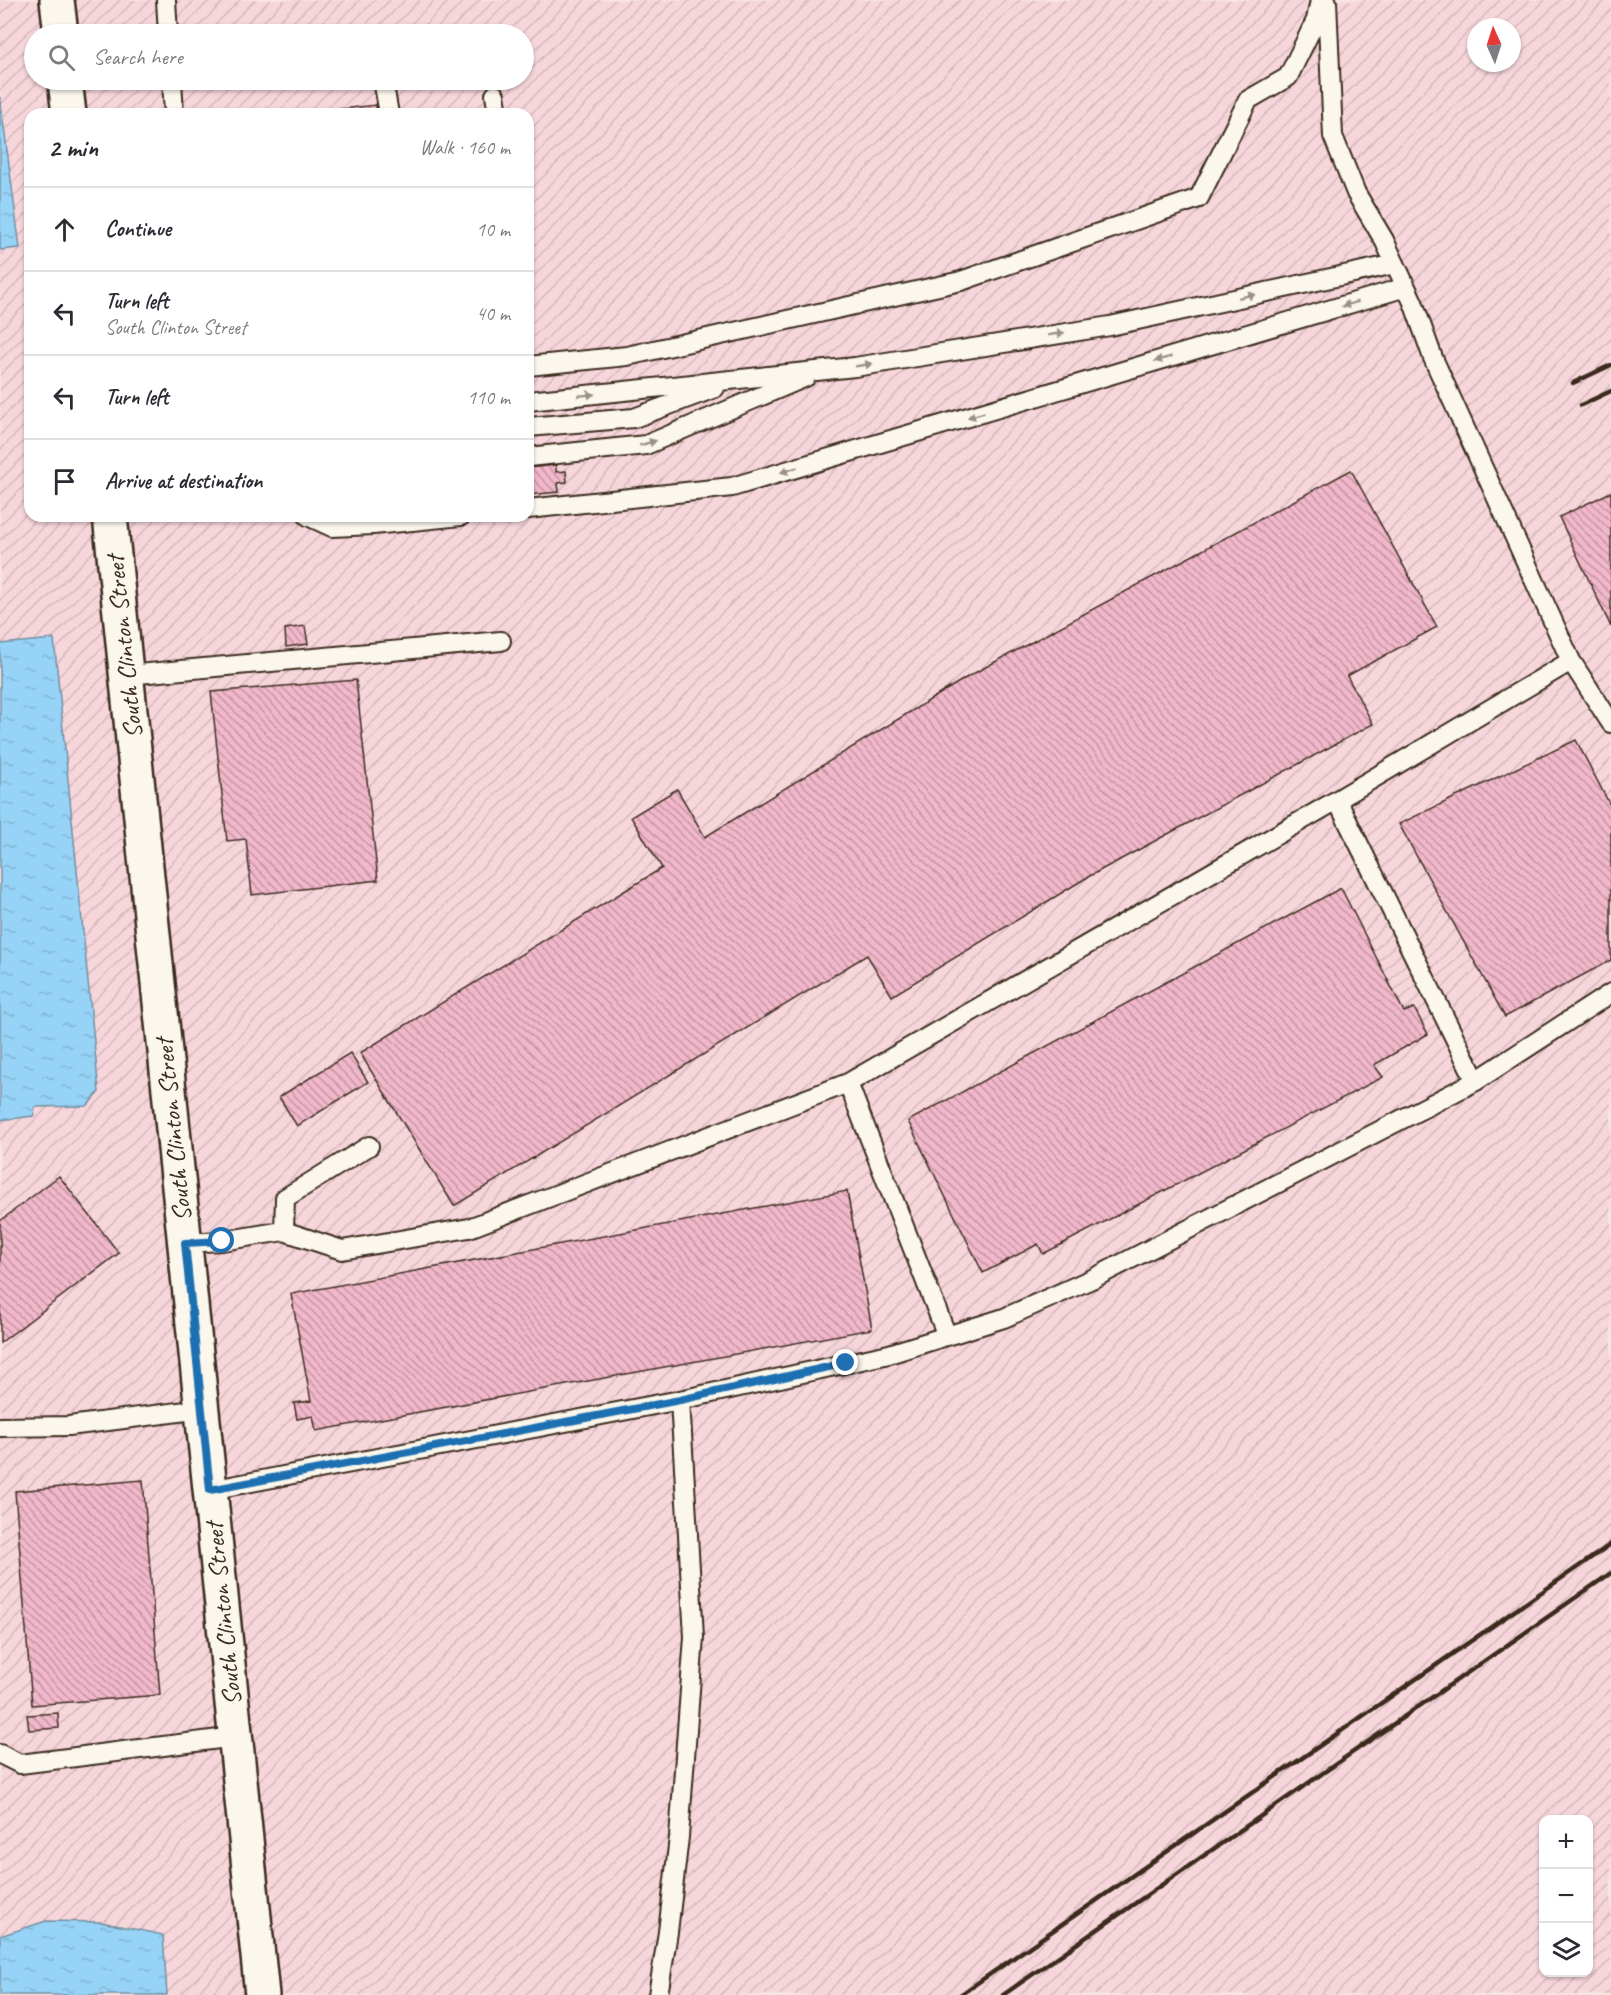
<!DOCTYPE html>
<html lang="en">
<head>
<meta charset="utf-8">
<style>
  body { margin:0; font-family:Caveat,sans-serif; background:#f2f2f3; color:#2b2b33 }
  .controls { position:absolute; right:18px; bottom:18px; display:grid; overflow:hidden; border-radius:12px; box-shadow:0 2px 4px #0004 }
  .controls button { width:54px; height:54px; display:grid; place-items:center; padding:0; border:0; border-bottom:2px solid #e1e1e2; background:#fff; color:#2b2b33; font:30px sans-serif }
  .compass { position:absolute; left:1467px; top:18px; width:54px; height:54px; border-radius:50%; background:#fff; box-shadow:0 2px 4px #0004; rotate:357deg }
  .stop { position:absolute; width:18px; height:18px; margin:-14px; border:4px solid #1f6fb2; border-radius:50%; background:#fff }
  .stop.end { background:#1f6fb2; border-color:#fff; box-shadow:0 2px 6px #0008 }
  .list { margin:0; padding:0; list-style:none }
  h2 { display:flex; justify-content:space-between; align-items:center; height:78px; margin:0; padding:0 24px; font-size:26px }
  h2 small { font-size:20px; font-weight:400; color:#7c7c81 }
  .list li { display:grid; grid-template-columns:39px 1fr auto; gap:18px; align-items:center; box-sizing:border-box; height:84px; padding:0 24px; border-top:2px solid #e1e1e2 }
  .list b { display:block; font-size:22px; white-space:nowrap }
  .list p { margin:0; font-size:20px; white-space:nowrap; color:#7c7c81 }
  .list em { font-size:20px; font-style:normal; color:#7c7c81 }
  .icon { flex:none; width:33px; height:33px; fill:none; stroke:currentColor; stroke-width:2; stroke-linecap:round; stroke-linejoin:round }
  .map { position:relative; flex:none; width:1611px; height:1995px; overflow:hidden }
  .search { position:absolute; background:#fff; box-shadow:0 2px 4px #0004; left:24px; top:24px; width:510px; height:66px; display:flex; align-items:center; gap:15px; box-sizing:border-box; padding:0 21px; border-radius:33px; color:#7c7c81; font-size:22px }
  .panel { position:absolute; background:#fff; box-shadow:0 2px 4px #0004; left:24px; top:108px; width:510px; height:414px; border-radius:18px }
  .map>svg:first-child { display:block }
  .industrial { fill:url(#industrial-furrows); fill-rule:evenodd }
  .water { fill:url(#water-ripples); stroke:#728fa0; stroke-width:1.5 }
  .building { fill:url(#building-back-hatch); stroke:#3b2a1e; stroke-width:1.5 }
  .lines { fill:none; stroke-linecap:round; stroke-linejoin:round }
  .service-casing { stroke:#3b2a1e; stroke-width:22 }
  .secondary-casing { stroke:#3b2a1e; stroke-width:38 }
  .service { stroke:#fbf7ec; stroke-width:18 }
  .secondary { stroke:#fbf7ec; stroke-width:33 }
  .rail { stroke:#3b2a1e; stroke-width:4.5 }
  .oneway { fill:#9b9085 }
  .route { stroke:#1f6fb2; stroke-width:8 }
  .labels { text-anchor:middle; dominant-baseline:central; stroke-width:4.5; stroke-linejoin:round; paint-order:stroke }
  .street-label { font-size:26px; fill:#3b2a1e; stroke:#fbf7ec }
</style>
</head>
<body>
<div class="map">
<svg width="1611" height="1995" viewBox="0 0 1611 1995">
  <defs>
    <pattern id="industrial-furrows" width="10" height="10" patternUnits="userSpaceOnUse" patternTransform="scale(1.5)"><rect width="10" height="10" fill="#f6d6db"/><path d="M-1 1l2-2M0 10L10 0M9 11l2-2" fill="none" stroke="#d4b8bc"/></pattern>
    <pattern id="water-ripples" width="26" height="14" patternUnits="userSpaceOnUse" patternTransform="scale(1.5)"><rect width="26" height="14" fill="#96d3f7"/><path d="M2 4q2-2 4 0t4 0M15 11q2-2 4 0t4 0" fill="none" stroke="#82b5d3"/></pattern>
    <pattern id="building-back-hatch" width="6" height="6" patternUnits="userSpaceOnUse" patternTransform="scale(1.5)"><rect width="6" height="6" fill="#f1b7ca"/><path d="M-1 5l2 2M0 0l6 6M5-1l2 2" fill="none" stroke="#c495a3"/></pattern>
  </defs>
  <rect width="100%" height="100%" fill="#f8e4e2"/>
  <filter id="ink" filterUnits="userSpaceOnUse"><feTurbulence type="fractalNoise" baseFrequency=".0167" numOctaves="2"/><feDisplacementMap in="SourceGraphic" scale="12" xChannelSelector="R" yChannelSelector="G"/><feConvolveMatrix kernelMatrix="1 2 1 2 8 2 1 2 1" color-interpolation-filters="sRGB"/></filter>
  <g filter="url(#ink)">
    <path class="industrial" d="M 0,0 L 1611,0 L 1611,1995 L 167,1995 L 162,1935 L 101,1922 L 46,1921 L 0,1936 L 0,1120 L 34,1116 L 35,1107 L 87,1106 L 54,639 L 0,644 L 0,250 L 20,247 L 0,97 ZM 1476,27 L 1512,27 L 1512,63 L 1476,63 ZM 34,34 L 524,34 L 524,80 L 34,80 ZM 30,114 L 528,114 L 528,516 L 30,516 ZM 1544,1820 L 1588,1820 L 1588,1972 L 1544,1972 Z"/>
    <path class="water" d="M 0,97 L 20,248 L 0,250 Z
      M 54,639 L 99,1092 L 87,1106 L 35,1107 L 34,1116 L 0,1120 L 0,644 Z
      M 46,1921 L 101,1922 L 163,1935 L 167,1995 L 0,1995 L 0,1936 Z"/>
    <path class="building" d="M 376,105 L 377,114 L 298,114 Z
      M 556,465 L 556,472 L 566,471 L 567,482 L 558,483 L 559,492 L 528,495 L 528,468 Z
      M 1351,470 L 1437,627 L 1347,676 L 1373,724 L 1086,878 L 892,996 L 867,955 L 454,1206 L 360,1053 L 662,868 L 631,817 L 677,789 L 705,837 L 969,676 Z
      M 1611,492 L 1611,627 L 1559,517 Z
      M 305,626 L 308,644 L 286,647 L 285,629 Z
      M 356,680 L 378,880 L 252,895 L 246,839 L 227,841 L 211,692 Z
      M 1576,740 L 1611,807 L 1611,960 L 1505,1017 L 1399,824 Z
      M 1341,888 L 1404,1012 L 1414,1008 L 1428,1034 L 1374,1065 L 1383,1077 L 1043,1254 L 1038,1244 L 983,1273 L 908,1121 Z
      M 350,1053 L 368,1082 L 297,1126 L 279,1097 Z
      M 59,1176 L 119,1253 L 0,1343 L 0,1221 Z
      M 847,1191 L 872,1329 L 316,1431 L 313,1416 L 297,1419 L 294,1403 L 311,1401 L 291,1294 Z
      M 143,1480 L 160,1695 L 32,1705 L 15,1491 Z
      M 58,1713 L 59,1728 L 29,1730 L 27,1715 Z"/>
    <g class="lines">
      <g class="service-casing">
        <path id="service" d="M 166,0 L 168,34
          M 1327,2 L 1333,136 L 1356,193 L 1384,240 L 1413,302 L 1433,358 L 1571,661 L 1611,723
          M 172,80 L 174,114
          M 383,80 L 389,114
          M 495,95 L 498,114
          M 528,366 L 627,356 L 961,281 L 1199,198 L 1248,100 L 1288,77 L 1316,20 L 1320,0
          M 528,401 L 855,367 L 1110,326 L 1395,264
          M 528,427 L 634,418 L 715,388
          M 528,457 L 646,445 L 806,377
          M 528,509 L 732,487 L 1406,287
          M 308,516 L 332,527 L 373,525 L 461,516
          M 127,675 L 501,641
          M 1476,1081 L 1337,800 L 1571,661
          M 284,1231 L 285,1198 L 369,1146
          M 185,1243 L 222,1241 L 284,1231 L 342,1250 L 469,1228 L 848,1083
          M 947,1336 L 848,1083 L 1337,800
          M 0,1427 L 69,1426 L 202,1409
          M 210,1490 L 680,1400 L 889,1354 L 1004,1318 L 1094,1278 L 1476,1081 L 1611,993
          M 0,1754 L 20,1764 L 235,1737
          M 658,1995 L 668,1932 L 679,1837 L 694,1637 L 680,1400"/>
      </g>
      <g class="secondary-casing">
        <path id="secondary" d="M 57,0 L 61,34
          M 65,80 L 69,114
          M 110,516 L 262,1995"/>
      </g>
      <use href="#service" class="service"/>
      <use href="#secondary" class="secondary"/>
      <path class="rail" d="M 1573,383 L 1611,365
        M 1581,405 L 1611,391
        M 960,1995 L 1611,1544
        M 1003,1995 L 1611,1573"/>
    </g>
    <defs><path id="oneway-solid" d="M-6-.8H1V-3.2L6.5 0L1 3.2V.8H-6Z" transform="scale(1.5)"/></defs>
    <g class="oneway">
      <use href="#oneway-solid" transform="translate(1247 296) rotate(-12)"/>
      <use href="#oneway-solid" transform="translate(1350 304) rotate(164)"/>
      <use href="#oneway-solid" transform="translate(1056 334) rotate(-9)"/>
      <use href="#oneway-solid" transform="translate(1163 359) rotate(164)"/>
      <use href="#oneway-solid" transform="translate(864 365) rotate(-9)"/>
      <use href="#oneway-solid" transform="translate(586 395) rotate(-6)"/>
      <use href="#oneway-solid" transform="translate(976 415) rotate(164)"/>
      <use href="#oneway-solid" transform="translate(648 443) rotate(-16)"/>
      <use href="#oneway-solid" transform="translate(789 470) rotate(164)"/>
    </g>
  </g>
  <g class="lines" filter="url(#ink)">
    <path class="route" d="M 222,1241 L 185,1243 L 210,1490 L 680,1400 L 846,1363"/>
  </g>
  <g class="labels">
    <g class="street-label">
      <text transform="translate(124 647) rotate(-96)">South Clinton Street</text>
      <text transform="translate(173 1130) rotate(-96)">South Clinton Street</text>
      <text transform="translate(223 1614) rotate(-96)">South Clinton Street</text>
    </g>
  </g>
</svg>
<div class="controls">
<button>+</button>
<button>−</button>
<button><svg class="icon" aria-label="layers" viewBox="0 0 24 24"><path d="M12 4l9 5-9 5-9-5zM3 14l9 5 9-5"/></svg></button>
</div>
<svg class="compass" viewBox="-18 -18 36 36"><path d="M0-13l5 13h-10z" fill="#e53935"/><path d="M0 13l5-13h-10z" fill="#7c7c81"/></svg>
<div class="stop" style="left:222px;top:1241px"></div>
<div class="stop end" style="left:846px;top:1363px"></div>
<div class="search"><svg class="icon" aria-label="search" viewBox="0 0 24 24"><circle cx="10" cy="10" r="6"/><path d="M15 15l6 6"/></svg>Search here</div>
<section class="panel">
<h2>2 min<small>Walk · 160 m</small></h2>
<ul class="list">
<li><svg class="icon" aria-label="ahead" viewBox="0 0 24 24"><path d="M12 20V5M6 11l6-6 6 6"/></svg><div><b>Continue</b></div><em>10 m</em></li>
<li><svg class="icon" aria-label="left" viewBox="0 0 24 24"><path d="M17 20v-9H6M10 6l-5 5 5 5"/></svg><div><b>Turn left</b><p>South Clinton Street</p></div><em>40 m</em></li>
<li><svg class="icon" aria-label="left" viewBox="0 0 24 24"><path d="M17 20v-9H6M10 6l-5 5 5 5"/></svg><div><b>Turn left</b></div><em>110 m</em></li>
<li><svg class="icon" aria-label="arrive" viewBox="0 0 24 24"><path d="M6 21V4h12l-3 4 3 4H6"/></svg><div><b>Arrive at destination</b></div></li>
</ul>
</section>
</div>
</body>
</html>
